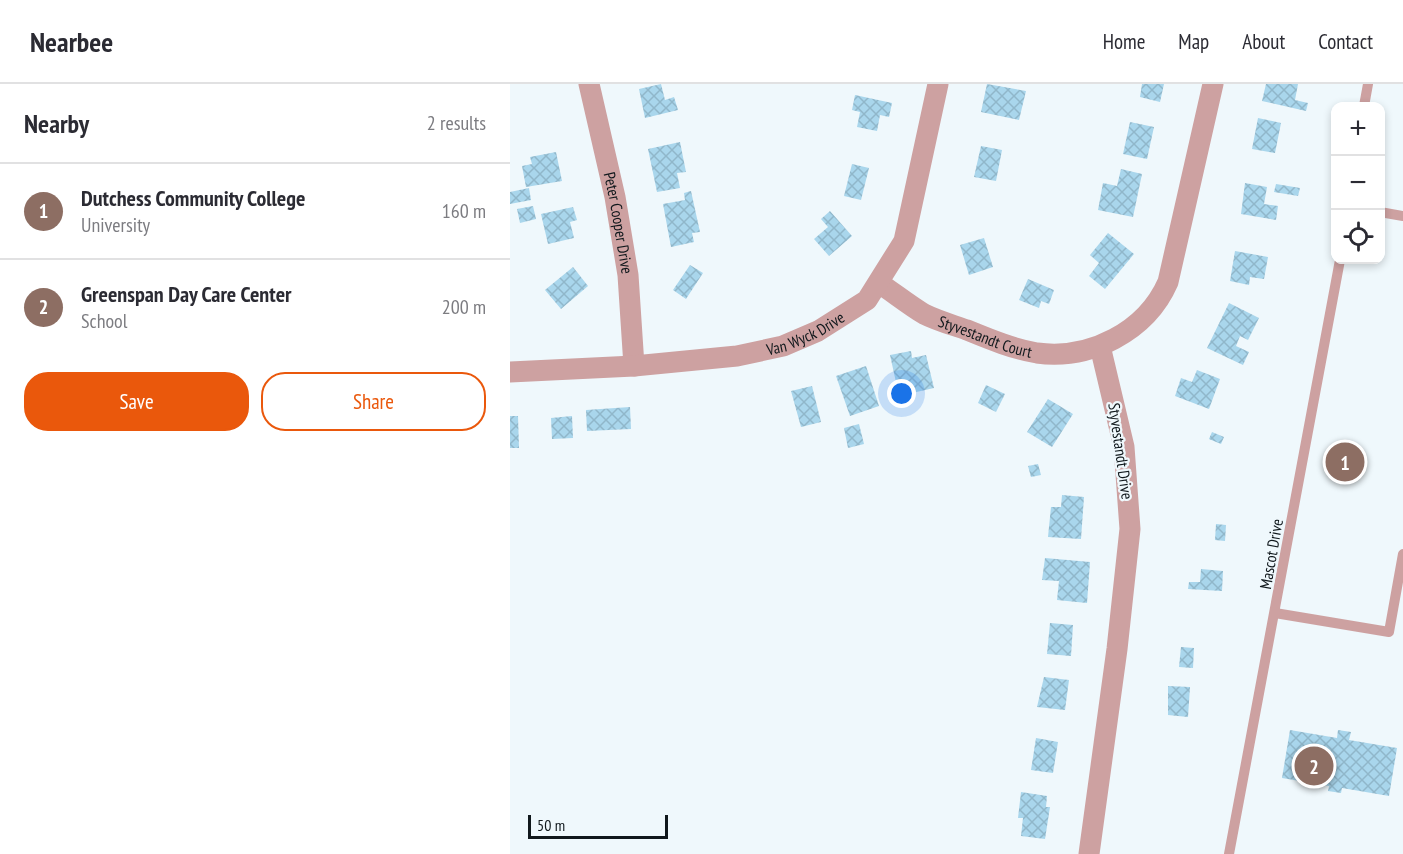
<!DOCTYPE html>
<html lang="en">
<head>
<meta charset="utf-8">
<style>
  body { margin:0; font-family:"PT Sans Narrow",sans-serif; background:#f7f7f7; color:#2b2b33 }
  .controls { position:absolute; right:18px; top:18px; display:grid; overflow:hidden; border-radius:12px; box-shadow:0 3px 9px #0003 }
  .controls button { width:54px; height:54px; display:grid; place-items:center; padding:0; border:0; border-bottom:2px solid #e1e1e2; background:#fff; color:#2b2b33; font:30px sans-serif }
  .scale { position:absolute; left:18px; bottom:15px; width:140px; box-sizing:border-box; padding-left:6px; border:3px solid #10181c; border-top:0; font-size:16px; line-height:21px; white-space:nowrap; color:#10181c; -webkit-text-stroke:4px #eff8fc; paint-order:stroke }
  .you { position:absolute; left:392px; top:310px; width:21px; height:21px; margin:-15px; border:4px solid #fff; border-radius:50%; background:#1a73e8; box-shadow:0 0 0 9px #1a73e833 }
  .badge { display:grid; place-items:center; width:39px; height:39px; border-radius:50%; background:#ea580c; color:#fff; font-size:20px; font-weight:700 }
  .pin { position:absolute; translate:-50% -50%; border:3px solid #fff; box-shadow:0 2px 6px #0006 }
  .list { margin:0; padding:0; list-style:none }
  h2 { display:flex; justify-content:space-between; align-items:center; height:78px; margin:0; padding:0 24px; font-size:26px }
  h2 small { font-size:20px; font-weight:400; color:#7c7c81 }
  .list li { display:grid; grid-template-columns:39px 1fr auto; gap:18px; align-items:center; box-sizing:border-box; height:96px; padding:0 24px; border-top:2px solid #e1e1e2 }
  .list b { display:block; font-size:22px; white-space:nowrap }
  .list p { margin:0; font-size:20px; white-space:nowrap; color:#7c7c81 }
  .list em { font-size:20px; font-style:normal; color:#7c7c81 }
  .actions { display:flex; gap:12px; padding:18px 24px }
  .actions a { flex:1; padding:14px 0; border:2px solid #ea580c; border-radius:24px; text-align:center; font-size:21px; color:#ea580c }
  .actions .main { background:#ea580c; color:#fff }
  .icon { flex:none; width:33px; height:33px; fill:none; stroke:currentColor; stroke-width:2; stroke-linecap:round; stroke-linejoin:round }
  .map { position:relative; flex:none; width:893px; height:770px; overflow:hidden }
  header { display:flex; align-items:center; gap:36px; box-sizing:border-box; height:84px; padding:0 30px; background:#fff; border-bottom:2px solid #e1e1e2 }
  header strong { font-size:28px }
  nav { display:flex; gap:33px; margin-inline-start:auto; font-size:21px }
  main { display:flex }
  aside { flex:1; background:#fff }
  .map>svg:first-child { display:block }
  .building { fill:url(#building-cross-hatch) }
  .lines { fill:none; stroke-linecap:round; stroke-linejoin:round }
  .lane { stroke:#cda1a1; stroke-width:10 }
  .street { stroke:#cda1a1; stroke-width:21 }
  .labels { text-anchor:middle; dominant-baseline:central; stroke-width:4.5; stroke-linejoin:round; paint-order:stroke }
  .street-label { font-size:16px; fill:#10181c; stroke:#eff8fc }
</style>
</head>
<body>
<header>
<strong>Nearbee</strong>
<nav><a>Home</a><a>Map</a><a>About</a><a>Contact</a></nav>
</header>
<main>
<aside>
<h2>Nearby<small>2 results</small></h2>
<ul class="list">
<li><span class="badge" style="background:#8d6e63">1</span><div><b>Dutchess Community College</b><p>University</p></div><em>160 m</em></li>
<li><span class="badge" style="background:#8d6e63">2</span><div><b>Greenspan Day Care Center</b><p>School</p></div><em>200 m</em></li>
</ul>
<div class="actions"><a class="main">Save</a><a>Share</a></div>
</aside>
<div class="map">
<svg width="893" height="770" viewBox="0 0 893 770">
  <defs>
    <pattern id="building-cross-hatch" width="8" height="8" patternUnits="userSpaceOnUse" patternTransform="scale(1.5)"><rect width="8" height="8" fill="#a9d6ec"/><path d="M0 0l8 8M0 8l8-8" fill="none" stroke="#90b7ca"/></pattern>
  </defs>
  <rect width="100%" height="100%" fill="#eff8fc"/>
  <path class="building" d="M 151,0 L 155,16 L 164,13 L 168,26 L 135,34 L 129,5 Z
    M 477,0 L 516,7 L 509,36 L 471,28 Z
    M 632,0 L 654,0 L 650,18 L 630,13 Z
    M 756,0 L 788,0 L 785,16 L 798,19 L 796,27 L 752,17 Z
    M 345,11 L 382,19 L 379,33 L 370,31 L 367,47 L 347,43 L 350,28 L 342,26 Z
    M 748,34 L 771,39 L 765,69 L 742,65 Z
    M 620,38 L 644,43 L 637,75 L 613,70 Z
    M 170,58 L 176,88 L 167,89 L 170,104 L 147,108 L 138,65 Z
    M 471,62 L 492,66 L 486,97 L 464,93 Z
    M 46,68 L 52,97 L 16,103 L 12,82 L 22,80 L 20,73 Z
    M 342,80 L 359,84 L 351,116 L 334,112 Z
    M 611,85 L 632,90 L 623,133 L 588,126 L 593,99 L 607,102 Z
    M 735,99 L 757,103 L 754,120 L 768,122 L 766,136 L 731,130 Z
    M 766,100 L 790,104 L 788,112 L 764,108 Z
    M 19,104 L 21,116 L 0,120 L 0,108 Z
    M 181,107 L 190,148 L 182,149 L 184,158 L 161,163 L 153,120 L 175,116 L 174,109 Z
    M 23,122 L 26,135 L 10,139 L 7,125 Z
    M 63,123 L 67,136 L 60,138 L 64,154 L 38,160 L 31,130 Z
    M 320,127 L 342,152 L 319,172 L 304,155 L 318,143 L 311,135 Z
    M 598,149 L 624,170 L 595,205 L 579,192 L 589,179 L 580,171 Z
    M 474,154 L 483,183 L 459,191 L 450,161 Z
    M 725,167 L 758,173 L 754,195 L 740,193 L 739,201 L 720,197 Z
    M 180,181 L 193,189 L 176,215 L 163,206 Z
    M 63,183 L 78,202 L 51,225 L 35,206 Z
    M 518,195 L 544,206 L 539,220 L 531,217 L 529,224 L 509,216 Z
    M 719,219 L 749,234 L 738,256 L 730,252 L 726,262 L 739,268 L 733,281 L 697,264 Z
    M 401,267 L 402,274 L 416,271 L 424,304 L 389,312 L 380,271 Z
    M 356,282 L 369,322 L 340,332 L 326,292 Z
    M 687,286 L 710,295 L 699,325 L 665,312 L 671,294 L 682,298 Z
    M 476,301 L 495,310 L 486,328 L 468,319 Z
    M 302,302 L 311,338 L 291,343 L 281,307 Z
    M 538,315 L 563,330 L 542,363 L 517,348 Z
    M 120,323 L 121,345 L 77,347 L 76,326 Z
    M 0,332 L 8,332 L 9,364 L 0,364 Z
    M 62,332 L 63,354 L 42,355 L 41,334 Z
    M 349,340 L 354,360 L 338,364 L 334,344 Z
    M 702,348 L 714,353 L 711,360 L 699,355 Z
    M 528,380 L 531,391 L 521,393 L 518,382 Z
    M 552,411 L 574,413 L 571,455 L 538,453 L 541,423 L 551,423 Z
    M 706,440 L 716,441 L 715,457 L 705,456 Z
    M 535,474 L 580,478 L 577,519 L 547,516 L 549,497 L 532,496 Z
    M 691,485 L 713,487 L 712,507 L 678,505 L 679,498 L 690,498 Z
    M 540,539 L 563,541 L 561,572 L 537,570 Z
    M 671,563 L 684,564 L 683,584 L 669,583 Z
    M 534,593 L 559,596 L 555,626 L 527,623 Z
    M 658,602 L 680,603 L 678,633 L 658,631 Z
    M 780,646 L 827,654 L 828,646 L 841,648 L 839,656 L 887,664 L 879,712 L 832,704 L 831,709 L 818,707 L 819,702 L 772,694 Z
    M 526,654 L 548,658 L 543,689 L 521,686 Z
    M 511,708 L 537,712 L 536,723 L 540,723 L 535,755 L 511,752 L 513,734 L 508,734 Z"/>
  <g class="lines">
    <path class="lane" d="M 854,22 L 858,0
      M 870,128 L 893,132
      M 765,529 L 879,548 L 893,470
      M 719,770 L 830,176"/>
    <g class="street">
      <path id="s1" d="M 79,0 L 105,113 L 118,191 L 124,282"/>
      <path id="s2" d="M 369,199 C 384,209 399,221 414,230 C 428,237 443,241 457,246 C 479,255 503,265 527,269 C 580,276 636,248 658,198 L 703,0"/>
      <path id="s3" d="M 0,288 L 124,282 L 227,272 L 273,262 L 308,247 L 357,216 L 394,157 L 428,0"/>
      <path d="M 579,770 L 607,565 L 620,445 L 614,363 L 590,262"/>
    </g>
  </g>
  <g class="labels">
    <g class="street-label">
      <text stroke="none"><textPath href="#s1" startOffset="142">Peter Cooper Drive</textPath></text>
      <text stroke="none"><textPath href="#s3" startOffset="300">Van Wyck Drive</textPath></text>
      <text stroke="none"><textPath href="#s2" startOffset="120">Styvestandt Court</textPath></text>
      <text transform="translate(611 367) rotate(82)">Styvestandt Drive</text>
      <text transform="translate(761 470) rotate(-80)">Mascot Drive</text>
    </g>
  </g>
</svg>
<div class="controls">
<button>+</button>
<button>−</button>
<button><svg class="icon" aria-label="locate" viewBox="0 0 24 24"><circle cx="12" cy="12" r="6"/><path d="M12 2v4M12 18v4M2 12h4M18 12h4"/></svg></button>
</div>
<div class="scale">50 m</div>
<div class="you"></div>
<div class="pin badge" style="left:835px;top:378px;background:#8d6e63">1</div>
<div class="pin badge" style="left:804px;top:682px;background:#8d6e63">2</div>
</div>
</main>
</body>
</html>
